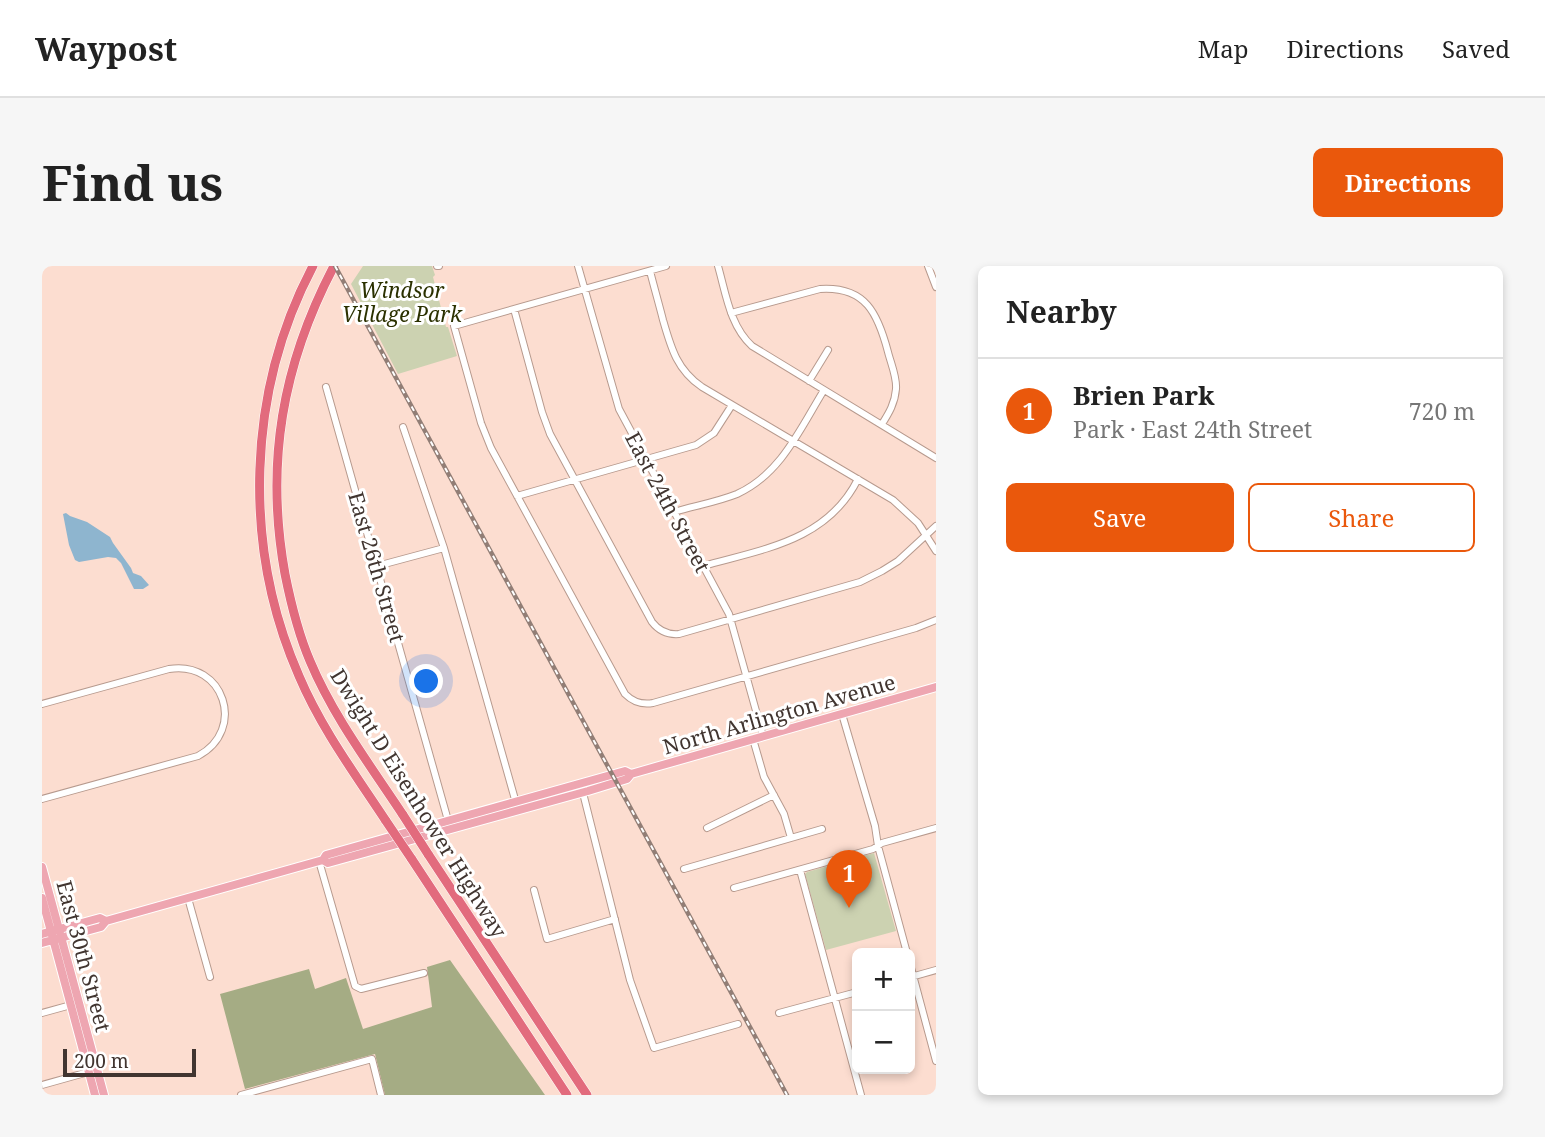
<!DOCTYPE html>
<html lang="en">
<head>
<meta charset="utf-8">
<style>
  body { margin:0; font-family:"Noto Serif",serif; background:#f6f6f6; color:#222 }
  .controls { position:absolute; right:21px; bottom:21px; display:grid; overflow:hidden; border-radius:10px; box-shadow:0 4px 10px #0003 }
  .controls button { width:63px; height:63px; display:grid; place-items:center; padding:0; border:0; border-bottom:2px solid #e0e0e0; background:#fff; color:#222; font:35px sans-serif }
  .scale { position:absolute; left:21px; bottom:18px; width:133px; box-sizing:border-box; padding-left:7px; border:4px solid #413530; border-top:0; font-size:19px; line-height:24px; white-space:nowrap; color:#413530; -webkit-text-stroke:5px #fff; paint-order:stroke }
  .you { position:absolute; left:385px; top:416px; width:24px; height:24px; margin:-18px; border:5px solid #fff; border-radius:50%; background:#1a73e8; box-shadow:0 0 0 10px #1a73e833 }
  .badge { display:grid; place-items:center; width:46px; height:46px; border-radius:50%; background:#ea580c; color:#fff; font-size:23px; font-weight:700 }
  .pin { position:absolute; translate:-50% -58px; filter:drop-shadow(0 2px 4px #0008) }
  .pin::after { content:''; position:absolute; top:37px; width:24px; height:21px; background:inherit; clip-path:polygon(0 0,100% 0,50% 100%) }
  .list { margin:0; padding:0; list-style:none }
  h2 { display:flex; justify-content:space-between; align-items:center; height:91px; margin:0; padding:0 28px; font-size:30px }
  h2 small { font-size:23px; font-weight:400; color:#767676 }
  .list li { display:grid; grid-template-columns:46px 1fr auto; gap:21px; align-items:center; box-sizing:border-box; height:105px; padding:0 28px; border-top:2px solid #e0e0e0 }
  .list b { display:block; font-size:26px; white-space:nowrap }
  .list p { margin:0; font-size:23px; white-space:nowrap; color:#767676 }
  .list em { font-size:23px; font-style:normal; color:#767676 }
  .actions { display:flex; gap:14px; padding:21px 28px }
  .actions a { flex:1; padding:16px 0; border:2px solid #ea580c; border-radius:10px; text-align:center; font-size:24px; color:#ea580c }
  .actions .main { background:#ea580c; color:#fff }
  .map { position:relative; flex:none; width:894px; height:829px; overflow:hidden; border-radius:10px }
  header { display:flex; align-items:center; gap:42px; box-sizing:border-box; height:98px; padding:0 35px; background:#fff; border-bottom:2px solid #e0e0e0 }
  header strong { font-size:33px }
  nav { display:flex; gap:38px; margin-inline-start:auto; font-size:24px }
  .intro { display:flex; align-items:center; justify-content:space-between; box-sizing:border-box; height:168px; padding:0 42px }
  h1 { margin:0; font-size:49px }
  .button { padding:18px 32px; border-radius:10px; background:#ea580c; color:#fff; font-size:24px; font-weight:700 }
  main { display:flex; gap:42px; padding:0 42px }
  aside { flex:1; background:#fff; border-radius:10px; box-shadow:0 4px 10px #0003 }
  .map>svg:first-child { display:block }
  .green { fill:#ccd2b1 }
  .forest { fill:#a5ac84 }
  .water { fill:#8eb5cf }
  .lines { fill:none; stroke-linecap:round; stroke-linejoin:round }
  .minor-casing { stroke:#b79a8e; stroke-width:8 }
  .major-casing { stroke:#fff; stroke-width:10 }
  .highway-casing { stroke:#fff; stroke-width:10 }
  .minor { stroke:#fff; stroke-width:6 }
  .major { stroke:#eea6b1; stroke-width:8 }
  .highway { stroke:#e26b7d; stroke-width:9 }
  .rail-casing { stroke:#927e76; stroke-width:4.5 }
  .rail { stroke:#fff; stroke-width:2; stroke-dasharray:5; stroke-linecap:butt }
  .highway-bridge-casing { stroke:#fff; stroke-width:10; stroke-linecap:butt }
  .highway-bridge { stroke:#e26b7d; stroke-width:9 }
  .labels { text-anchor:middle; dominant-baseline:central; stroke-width:6; stroke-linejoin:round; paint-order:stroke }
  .park-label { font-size:21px; font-style:italic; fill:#2b3100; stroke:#fff }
  .street-label { font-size:21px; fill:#413530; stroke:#fff }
</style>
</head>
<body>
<header>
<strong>Waypost</strong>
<nav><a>Map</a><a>Directions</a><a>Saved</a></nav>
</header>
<div class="intro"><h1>Find us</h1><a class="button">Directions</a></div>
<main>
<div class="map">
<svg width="894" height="829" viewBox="0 0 894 829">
  <rect width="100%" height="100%" fill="#fcddd0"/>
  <path class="green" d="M 321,0 L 390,0 L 393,9 L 391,11 L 404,61 L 406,61 L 415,90 L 356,108 L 309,18 Z
    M 832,587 L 854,665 L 784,684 L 763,608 L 765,606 Z"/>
  <path class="forest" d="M 408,694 L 503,829 L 343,829 L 333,788 L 203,823 L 178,728 L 267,703 L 273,723 L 304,712 L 321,763 L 390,741 L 385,701 Z"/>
  <path class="water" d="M 24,247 L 28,250 L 45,256 L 68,271 L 71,277 L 89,302 L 91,307 L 99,310 L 107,319 L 101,323 L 92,323 L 79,297 L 74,292 L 66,291 L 37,296 L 33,294 L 27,279 L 21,248 Z"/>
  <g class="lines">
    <g class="minor-casing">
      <path id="minor" d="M 395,0 L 397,0
        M 536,0 L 577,143 L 687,348 L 721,470
        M 624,0 L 412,60 L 439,157 L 449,182 L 583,428 C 591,436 600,439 611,437 L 874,362 L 894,354
        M 676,0 C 684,28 688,60 710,80 L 894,192
        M 886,0 L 894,21
        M 608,5 C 612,21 617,38 621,54 C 629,82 635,104 660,121 L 851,234 L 876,257 L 894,285
        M 472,43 L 500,146 L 508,168 L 610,356 C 617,365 625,369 637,368 L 818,316 L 840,305 L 856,295 L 894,260
        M 689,47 L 778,23 C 824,20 836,48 846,86 C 849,98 855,111 854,123 C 853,137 847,147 840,158
        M 767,115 L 786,84
        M 284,121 L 407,558
        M 361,161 L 402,282 L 476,544
        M 475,230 L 654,179 L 672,167 L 690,139
        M 632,246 C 652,240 675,236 695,228 C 739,208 758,163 782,124
        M 335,300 L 402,282
        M 661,300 C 721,283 785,275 816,213
        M 0,438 L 127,403 C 182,394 205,464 156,490 L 0,533
        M 800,448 L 833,560 L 836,580 L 865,687
        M 711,473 L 722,511 L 742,548 L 749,572
        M 540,523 L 588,714 L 612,782 L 696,758
        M 665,562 L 732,529
        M 277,595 L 313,720 L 319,723 L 382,707
        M 642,603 L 780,563
        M 758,604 L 819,829
        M 692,622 L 831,583 L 840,577 L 894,562
        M 492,624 L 505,673 L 573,653
        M 146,632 L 168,711
        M 868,698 L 894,795
        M 869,711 L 894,704
        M 0,747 L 29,739
        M 737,747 L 815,726
        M 0,819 L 50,805
        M 199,829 L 330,793 L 339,829"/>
    </g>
    <g class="major-casing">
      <path id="major" d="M 281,594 L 286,597 L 546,525 L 585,513 L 589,508 L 894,421
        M 0,601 L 62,829
        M 0,632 L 53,829
        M 0,668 L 58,652 L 64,655
        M 0,677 L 59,661 L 64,655 L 281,594 L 284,589 L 583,505 L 589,508"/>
    </g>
    <g class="highway-casing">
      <path id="highway" d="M 271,0 C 205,125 200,280 257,410 C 279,462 313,508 344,555
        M 292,0 C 240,99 223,198 243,308 C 249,338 256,367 268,395 C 291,450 328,499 361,549
        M 386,588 L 545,829
        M 369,592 L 525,829"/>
    </g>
    <use href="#minor" class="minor"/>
    <use href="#major" class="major"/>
    <use href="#highway" class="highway"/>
    <g class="rail-casing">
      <path id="rail" d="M 293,0 L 745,829"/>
    </g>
    <use href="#rail" class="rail"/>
    <g class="highway-bridge-casing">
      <path id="highway-bridge" d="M 361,549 L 386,588
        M 344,555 L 369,592"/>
    </g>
    <use href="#highway-bridge" class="highway-bridge"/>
  </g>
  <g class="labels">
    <g class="park-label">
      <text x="360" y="24">Windsor<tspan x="360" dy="24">Village Park</tspan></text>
    </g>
    <g class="street-label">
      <text transform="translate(626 236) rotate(62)">East 24th Street</text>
      <text transform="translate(335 301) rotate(74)">East 26th Street</text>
      <text transform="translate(737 448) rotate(-16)">North Arlington Avenue</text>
      <text transform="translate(377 537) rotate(58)">Dwight D Eisenhower Highway</text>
      <text transform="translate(42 690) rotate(75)">East 30th Street</text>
    </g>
  </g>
</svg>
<div class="controls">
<button>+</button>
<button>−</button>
</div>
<div class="scale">200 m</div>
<div class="you"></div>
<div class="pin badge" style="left:807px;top:642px">1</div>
</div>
<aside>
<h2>Nearby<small></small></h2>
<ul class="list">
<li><span class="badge">1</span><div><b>Brien Park</b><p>Park · East 24th Street</p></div><em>720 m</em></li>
</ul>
<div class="actions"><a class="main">Save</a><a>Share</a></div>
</aside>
</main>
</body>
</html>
